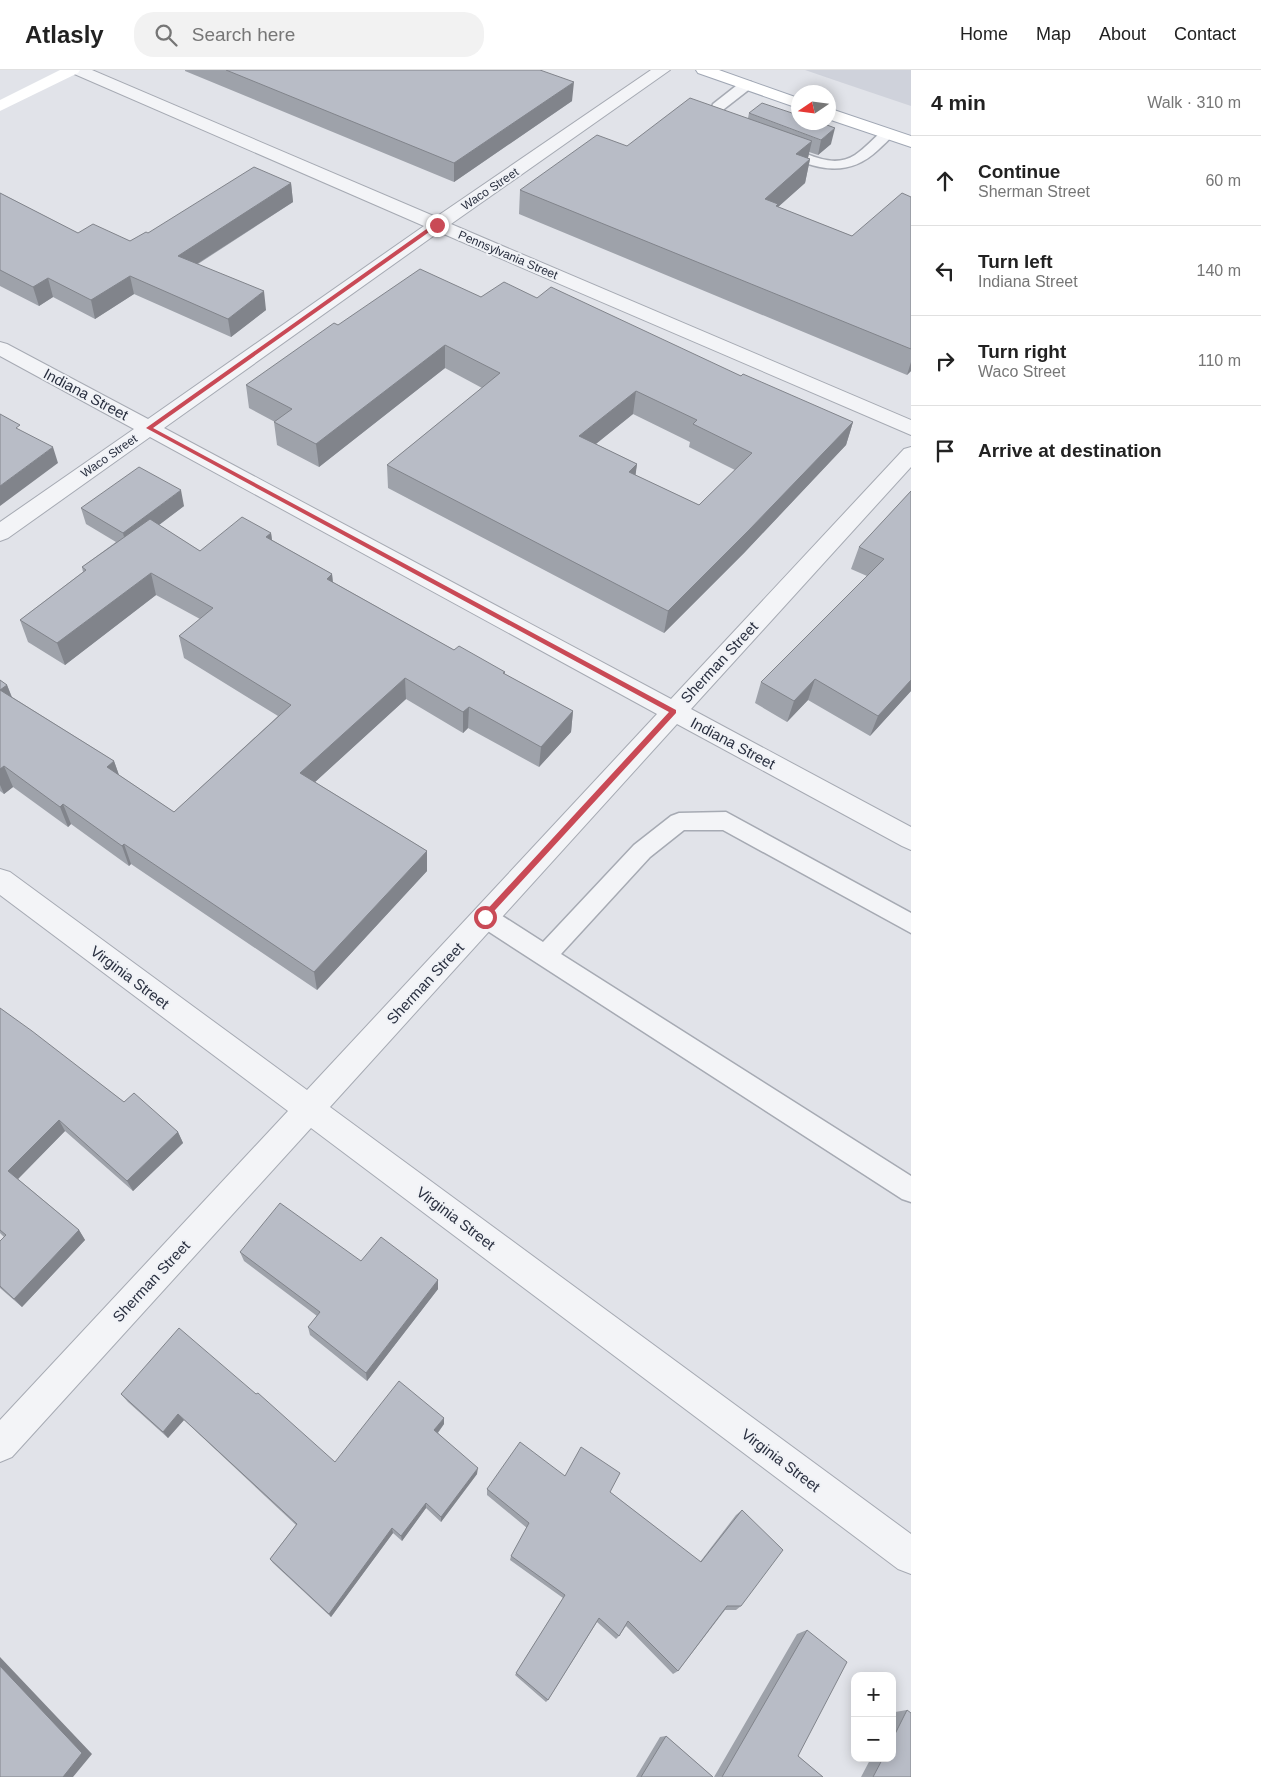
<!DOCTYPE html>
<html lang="en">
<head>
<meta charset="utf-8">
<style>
  body { margin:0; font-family:Helvetica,sans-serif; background:#f2f2f2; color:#222 }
  .controls { position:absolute; right:15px; bottom:15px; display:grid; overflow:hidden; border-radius:10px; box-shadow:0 2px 12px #0003 }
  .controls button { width:45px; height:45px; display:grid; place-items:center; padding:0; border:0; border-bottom:1px solid #e0e0e0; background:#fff; color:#222; font:25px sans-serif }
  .compass { position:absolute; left:791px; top:15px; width:45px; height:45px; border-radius:50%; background:#fff; box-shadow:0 2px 12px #0003; rotate:257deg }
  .stop { position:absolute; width:15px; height:15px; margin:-11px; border:4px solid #c94a56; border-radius:50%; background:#fff }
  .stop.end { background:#c94a56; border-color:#fff; box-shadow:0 1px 5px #0008 }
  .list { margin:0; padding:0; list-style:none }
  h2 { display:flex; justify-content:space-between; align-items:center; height:65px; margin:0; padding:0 20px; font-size:21px }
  h2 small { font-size:16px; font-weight:400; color:#767676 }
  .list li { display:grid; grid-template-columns:32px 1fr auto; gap:15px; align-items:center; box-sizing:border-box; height:90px; padding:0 20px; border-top:1px solid #e0e0e0 }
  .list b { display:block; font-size:19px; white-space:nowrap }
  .list p { margin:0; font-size:16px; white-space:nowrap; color:#767676 }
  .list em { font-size:16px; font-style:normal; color:#767676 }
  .icon { flex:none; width:28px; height:28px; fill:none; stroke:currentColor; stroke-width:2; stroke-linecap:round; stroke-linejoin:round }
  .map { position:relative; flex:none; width:911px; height:1707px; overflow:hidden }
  header { display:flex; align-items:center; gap:30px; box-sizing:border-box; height:70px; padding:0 25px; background:#fff; border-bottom:1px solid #e0e0e0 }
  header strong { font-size:24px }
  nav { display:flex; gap:28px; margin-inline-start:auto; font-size:18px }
  .search { width:350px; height:45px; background:#f2f2f2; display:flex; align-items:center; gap:12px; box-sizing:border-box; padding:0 18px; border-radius:20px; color:#767676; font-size:19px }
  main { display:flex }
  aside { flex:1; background:#fff }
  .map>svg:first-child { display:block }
  .built { fill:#cfd2db }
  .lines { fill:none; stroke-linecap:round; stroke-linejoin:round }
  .lane-casing { stroke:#a6aab3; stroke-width:3 }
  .street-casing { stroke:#a6aab3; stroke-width:2 }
  .primary-casing { stroke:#a0a7b4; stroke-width:2 }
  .lane { fill:#f3f4f7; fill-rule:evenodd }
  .street { fill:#f3f4f7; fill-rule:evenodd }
  .secondary { fill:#fff; fill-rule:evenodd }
  .primary { fill:#fff; fill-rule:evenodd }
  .wall { fill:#9ea2aa; fill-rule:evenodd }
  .shaded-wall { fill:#81848b }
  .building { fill:#b8bcc6; stroke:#81848b; fill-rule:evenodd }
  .route { fill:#c94a56 }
  .labels { text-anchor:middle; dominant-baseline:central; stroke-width:4; stroke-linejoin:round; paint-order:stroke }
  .far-street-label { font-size:12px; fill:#2a3040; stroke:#f0f2f6 }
  .street-label { font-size:15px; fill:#2a3040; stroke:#f0f2f6 }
</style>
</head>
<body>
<header>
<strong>Atlasly</strong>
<div class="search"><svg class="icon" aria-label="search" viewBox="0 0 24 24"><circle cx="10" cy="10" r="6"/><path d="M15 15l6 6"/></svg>Search here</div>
<nav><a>Home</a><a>Map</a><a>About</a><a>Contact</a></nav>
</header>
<main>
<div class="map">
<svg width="911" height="1707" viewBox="0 0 911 1707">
  <rect width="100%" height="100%" fill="#e1e3e9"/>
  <path class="built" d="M 805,0 L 911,0 L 911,36 L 840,12 Z"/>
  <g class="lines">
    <g class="lane-casing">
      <path id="lane" d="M 746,11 L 751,12 L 753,15 L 751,18 L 724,39 L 723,46 L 737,60 L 730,64 C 720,62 714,55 709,46 L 713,34 L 741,12 Z
        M 887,60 L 894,64 C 889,70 883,75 878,80 C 844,112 811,96 774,81 L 772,78 L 779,74 C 804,80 830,101 855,85 C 865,78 873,69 882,61 Z
        M 726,742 L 911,843 L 911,863 L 723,760 L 684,760 L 650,787 L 561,884 L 911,1106 L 911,1132 L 902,1129 L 537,893 L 477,854 L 474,847 L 477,840 L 485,838 L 493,840 L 543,872 L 634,775 L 671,746 L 679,743 Z"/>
    </g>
    <g class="street-casing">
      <path id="street" d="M 70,0 L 92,0 L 436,147 L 651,0 L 670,0 L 451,154 L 911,350 L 911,365 L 439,162 L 164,358 L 671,629 L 904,379 L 911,377 L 911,397 L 691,639 L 911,757 L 911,780 L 902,776 L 677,654 L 330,1037 L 911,1464 L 911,1504 L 898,1499 L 311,1058 L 12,1387 L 0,1392 L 0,1350 L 288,1041 L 0,825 L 0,799 L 10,802 L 307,1020 L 657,644 L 150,367 L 8,468 L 0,471 L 0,452 L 134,359 L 0,286 L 0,272 L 7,274 L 148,349 L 424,156 L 72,3 Z"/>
    </g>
    <g class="primary-casing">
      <path id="primary" d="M 696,0 L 719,0 L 798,28 L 798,38 L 698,3 Z
        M 828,38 L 911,66 L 911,77 L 828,49 Z"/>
    </g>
    <use href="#lane" class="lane"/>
    <use href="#street" class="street"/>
    <path class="secondary" d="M 60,0 L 80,0 L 78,3 L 0,41 L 0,30 Z"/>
    <use href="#primary" class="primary"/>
  </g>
  <path class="wall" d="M 185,0 L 540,0 L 572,31 L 454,112 L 185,1 Z
    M 749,43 L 831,74 L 818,85 L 809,82 L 808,88 L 810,89 L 805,113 L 778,137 L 852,166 L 911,127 L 911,301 L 907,305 L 519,144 L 520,120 L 627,76 L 748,48 Z
    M 291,113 L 293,132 L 198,194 L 266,240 L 231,267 L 134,224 L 95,249 L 53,227 L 39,236 L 0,216 L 0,123 L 78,163 L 130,171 L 148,163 Z
    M 481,227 L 537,228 L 741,306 L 853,352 L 846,375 L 744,483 L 664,563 L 388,418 L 387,395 L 482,318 L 445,298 L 319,397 L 277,375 L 274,352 L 275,352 L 249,338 L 246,315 L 338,255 ZM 633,344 L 690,372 L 689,377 L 735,400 L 699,435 L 635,405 L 637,394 L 596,374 Z
    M 911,421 L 911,621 L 870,666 L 808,630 L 787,652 L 755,633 L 761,612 L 867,506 L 851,499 L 859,477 Z
    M 184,436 L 159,455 L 200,481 L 271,463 L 272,470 L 332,504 L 333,512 L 454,580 L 505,602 L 505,604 L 573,641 L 571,662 L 539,697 L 468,658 L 463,663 L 406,629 L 315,712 L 427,781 L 427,801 L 317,920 L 131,794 L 129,796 L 71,754 L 68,757 L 13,717 L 4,724 L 0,721 L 0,610 L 7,615 L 12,627 L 114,691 L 119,705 L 174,742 L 278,646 L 184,588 L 179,566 L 200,549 L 156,525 L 65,595 L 28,572 L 20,550 L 83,502 L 82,497 L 116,472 L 86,454 L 81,438 Z
    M 0,938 L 124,1032 L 178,1062 L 183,1073 L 133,1121 L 65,1061 L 18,1109 L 79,1160 L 85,1170 L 22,1237 L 0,1218 L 0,1171 L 4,1167 L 0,1163 Z
    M 240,1182 L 361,1191 L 438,1210 L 438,1219 L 367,1311 L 310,1265 L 308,1257 L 317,1246 L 244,1191 Z
    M 121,1324 L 335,1392 L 444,1354 L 438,1363 L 477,1404 L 441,1452 L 426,1438 L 402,1471 L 393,1463 L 331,1547 L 273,1493 L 270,1489 L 296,1455 L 184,1350 L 168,1368 L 128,1332 Z
    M 565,1406 L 610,1422 L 700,1492 L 736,1445 L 742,1440 L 741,1536 L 736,1540 L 725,1540 L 678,1601 L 673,1604 L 626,1556 L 619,1566 L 616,1569 L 597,1552 L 548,1630 L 546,1632 L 515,1605 L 563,1528 L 510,1490 L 511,1486 L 527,1458 L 487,1425 L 487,1419 Z
    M 807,1560 L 798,1686 L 823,1707 L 714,1707 L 797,1564 Z
    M 907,1640 L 911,1707 L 861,1707 L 871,1688 L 892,1688 L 892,1646 L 895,1642 Z
    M 666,1666 L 713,1707 L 636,1707 L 660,1667 Z"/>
  <path class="shaded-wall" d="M 574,12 L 572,31 L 454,112 L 454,93 Z
    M 835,58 L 831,74 L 818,85 L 821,70 Z
    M 812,71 L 807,92 L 810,89 L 805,113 L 778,137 L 771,160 L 765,129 L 796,84 Z
    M 291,113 L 293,132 L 181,204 L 178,186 Z
    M 130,206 L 134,224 L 95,249 L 91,230 Z
    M 48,208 L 53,227 L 39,236 L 33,217 Z
    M 264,221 L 266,240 L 231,267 L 228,249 Z
    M 445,275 L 445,298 L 319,397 L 316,374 Z
    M 911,292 L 911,301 L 907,305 Z
    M 636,321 L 633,344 L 577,389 L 579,366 Z
    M 853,352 L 846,375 L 744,483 L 664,563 L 668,541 Z
    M 53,377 L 58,393 L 0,436 L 0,416 Z
    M 637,394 L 634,417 L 629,402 Z
    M 181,420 L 184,436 L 127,479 L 123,463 Z
    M 271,463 L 274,485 L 266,467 Z
    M 151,503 L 156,525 L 65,595 L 57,573 Z
    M 332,504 L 334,526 L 327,509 Z
    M 405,608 L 406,629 L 303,723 L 300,703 Z
    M 815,609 L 808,630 L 787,652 L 794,631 Z
    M 911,610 L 911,621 L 870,666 L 878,646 Z
    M 7,615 L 15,636 L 0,620 Z
    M 469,637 L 468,658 L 463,663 L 463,642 Z
    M 573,641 L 571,662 L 539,697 L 541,677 Z
    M 114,691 L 121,711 L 107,697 Z
    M 4,696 L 13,717 L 4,724 L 0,715 L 0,699 Z
    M 63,734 L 71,754 L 68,757 L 60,737 Z
    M 124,774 L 131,794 L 129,796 L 122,776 Z
    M 427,781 L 427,801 L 317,920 L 314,902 Z
    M 59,1050 L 65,1061 L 16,1111 L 8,1101 Z
    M 178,1062 L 183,1073 L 133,1121 L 127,1111 Z
    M 79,1160 L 85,1170 L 22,1237 L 14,1229 Z
    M 438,1210 L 438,1219 L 367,1311 L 366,1303 Z
    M 178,1344 L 184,1350 L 168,1368 L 163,1362 Z
    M 444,1348 L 444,1354 L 435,1366 L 434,1360 Z
    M 478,1398 L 477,1404 L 441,1452 L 441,1447 Z
    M 426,1433 L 426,1438 L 402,1471 L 401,1466 Z
    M 392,1458 L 393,1463 L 331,1547 L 329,1544 Z
    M 0,1587 L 92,1684 L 73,1707 L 63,1707 L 0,1596 Z"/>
  <path class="building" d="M 226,0 L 540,0 L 574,12 L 454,93 Z
    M 690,28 L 812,71 L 796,84 L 810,89 L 765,129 L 778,134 L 776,136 L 852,166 L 902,123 L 911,127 L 911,279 L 520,120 L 597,65 L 627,76 Z
    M 762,33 L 798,45 L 798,52 L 819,52 L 835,58 L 821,70 L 749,43 Z
    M 254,97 L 291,113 L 178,186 L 264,221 L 228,249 L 130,206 L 91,230 L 48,208 L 33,217 L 0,200 L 0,123 L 78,163 L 93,154 L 130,171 L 146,162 L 148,163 Z
    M 420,199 L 481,227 L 504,212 L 537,228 L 551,217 L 741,306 L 743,304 L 853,352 L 749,460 L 668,541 L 387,395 L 500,303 L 445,275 L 316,374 L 274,352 L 292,339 L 246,315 L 334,253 L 338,255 ZM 636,321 L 697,350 L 693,354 L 752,383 L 699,435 L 629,402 L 637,394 L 579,366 Z
    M 0,344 L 20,355 L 16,358 L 53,377 L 0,416 Z
    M 139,397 L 181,420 L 123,463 L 81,438 Z
    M 911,421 L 911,610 L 878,646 L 815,609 L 794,631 L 761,612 L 884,489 L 859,477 Z
    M 242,447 L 271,463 L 266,467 L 332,504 L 327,509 L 454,580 L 459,576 L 505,602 L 503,603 L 573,641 L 541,677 L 469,637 L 463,642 L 405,608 L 300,703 L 427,781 L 314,902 L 124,774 L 122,776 L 63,734 L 60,737 L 4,696 L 0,699 L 0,610 L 7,615 L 0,620 L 114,691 L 107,697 L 174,742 L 291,635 L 179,566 L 213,538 L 151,503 L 57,573 L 20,550 L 86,500 L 82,497 L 150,449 L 200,481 Z
    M 0,938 L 32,961 L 124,1032 L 134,1023 L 178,1062 L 127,1111 L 59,1050 L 8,1101 L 79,1160 L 14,1229 L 0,1216 L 0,1171 L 6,1165 L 0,1160 Z
    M 280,1133 L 361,1191 L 381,1167 L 438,1210 L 366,1303 L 308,1257 L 320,1242 L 240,1182 Z
    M 179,1258 L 256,1324 L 258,1323 L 335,1392 L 399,1311 L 444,1348 L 434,1360 L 478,1398 L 441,1447 L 426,1433 L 401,1466 L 392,1458 L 329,1544 L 270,1489 L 297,1454 L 178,1344 L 163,1362 L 121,1324 Z
    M 520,1372 L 565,1406 L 581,1377 L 620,1403 L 610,1422 L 701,1492 L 742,1440 L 783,1480 L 741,1536 L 727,1536 L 678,1601 L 628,1551 L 619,1566 L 599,1548 L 548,1630 L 516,1603 L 565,1525 L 511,1486 L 529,1453 L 487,1419 Z
    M 807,1560 L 847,1592 L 798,1686 L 823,1707 L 722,1707 Z
    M 0,1596 L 82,1683 L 63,1707 L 0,1707 Z
    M 907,1640 L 911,1643 L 911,1707 L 873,1707 L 883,1688 L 892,1688 L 892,1670 Z
    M 666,1666 L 713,1707 L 641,1707 Z"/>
  <path class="route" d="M 435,153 L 439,155 L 153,358 L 676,640 L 676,643 L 485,851 L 482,850 L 482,845 L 669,642 L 146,358 Z"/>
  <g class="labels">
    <g class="far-street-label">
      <text transform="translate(490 119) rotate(-34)">Waco Street</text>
      <text transform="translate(508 185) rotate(23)">Pennsylvania Street</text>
      <text transform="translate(109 386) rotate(-35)">Waco Street</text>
    </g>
    <g class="street-label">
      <text transform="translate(86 324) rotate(28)">Indiana Street</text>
      <text transform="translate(719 592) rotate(-47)">Sherman Street</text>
      <text transform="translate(733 673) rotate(28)">Indiana Street</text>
      <text transform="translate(130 907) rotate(37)">Virginia Street</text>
      <text transform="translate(425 913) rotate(-47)">Sherman Street</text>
      <text transform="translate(456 1148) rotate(37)">Virginia Street</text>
      <text transform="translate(151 1211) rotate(-47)">Sherman Street</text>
      <text transform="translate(781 1390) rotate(37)">Virginia Street</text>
    </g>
  </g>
</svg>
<div class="controls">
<button>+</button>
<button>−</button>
</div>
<svg class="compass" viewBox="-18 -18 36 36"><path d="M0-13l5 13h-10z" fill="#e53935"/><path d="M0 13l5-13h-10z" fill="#767676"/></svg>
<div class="stop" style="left:485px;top:847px"></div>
<div class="stop end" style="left:437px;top:155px"></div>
</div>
<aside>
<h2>4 min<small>Walk · 310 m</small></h2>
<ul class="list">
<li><svg class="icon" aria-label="ahead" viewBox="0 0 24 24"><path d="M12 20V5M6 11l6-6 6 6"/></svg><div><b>Continue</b><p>Sherman Street</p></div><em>60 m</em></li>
<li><svg class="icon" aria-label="left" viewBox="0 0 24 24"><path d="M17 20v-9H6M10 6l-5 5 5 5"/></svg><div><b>Turn left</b><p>Indiana Street</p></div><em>140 m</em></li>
<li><svg class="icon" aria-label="right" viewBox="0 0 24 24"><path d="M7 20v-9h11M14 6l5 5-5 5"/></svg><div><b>Turn right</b><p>Waco Street</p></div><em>110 m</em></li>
<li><svg class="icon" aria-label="arrive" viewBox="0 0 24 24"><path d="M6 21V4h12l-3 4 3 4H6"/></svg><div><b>Arrive at destination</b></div></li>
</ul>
</aside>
</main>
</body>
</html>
